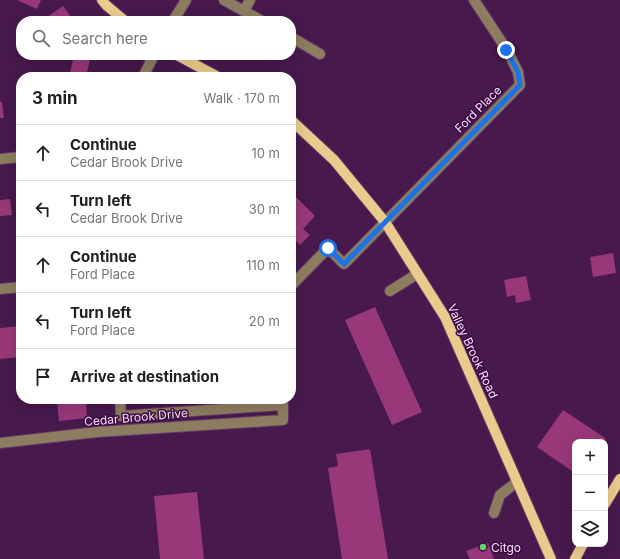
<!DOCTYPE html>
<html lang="en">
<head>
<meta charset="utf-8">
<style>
  body { margin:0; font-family:Inter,sans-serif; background:#f2f2f2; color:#202124 }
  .controls { position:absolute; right:12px; bottom:12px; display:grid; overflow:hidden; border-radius:8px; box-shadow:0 4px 16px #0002 }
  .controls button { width:36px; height:36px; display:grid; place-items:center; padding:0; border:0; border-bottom:1px solid #e0e0e0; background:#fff; color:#202124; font:20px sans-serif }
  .stop { position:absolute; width:12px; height:12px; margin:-9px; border:3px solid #1a73e8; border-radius:50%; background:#fff }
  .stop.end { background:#1a73e8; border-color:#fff; box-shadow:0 1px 4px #0008 }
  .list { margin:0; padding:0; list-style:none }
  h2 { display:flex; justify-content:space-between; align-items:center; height:52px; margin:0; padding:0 16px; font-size:17px }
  h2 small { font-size:13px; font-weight:400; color:#757577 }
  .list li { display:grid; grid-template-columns:26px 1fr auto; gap:12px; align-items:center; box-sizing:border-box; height:56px; padding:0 16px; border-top:1px solid #e0e0e0 }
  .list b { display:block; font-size:15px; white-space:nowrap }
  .list p { margin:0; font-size:13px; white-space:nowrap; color:#757577 }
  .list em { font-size:13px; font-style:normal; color:#757577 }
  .icon { flex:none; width:22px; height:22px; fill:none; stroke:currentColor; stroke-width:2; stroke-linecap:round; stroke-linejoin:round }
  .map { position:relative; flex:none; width:620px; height:559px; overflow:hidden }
  .search { position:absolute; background:#fff; box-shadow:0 4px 16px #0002; left:16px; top:16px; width:280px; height:44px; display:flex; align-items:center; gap:10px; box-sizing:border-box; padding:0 14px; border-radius:16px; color:#757577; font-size:15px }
  .panel { position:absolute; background:#fff; box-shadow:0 4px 16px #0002; left:16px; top:72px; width:280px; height:332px; border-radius:16px }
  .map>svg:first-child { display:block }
  .building { fill:#983878 }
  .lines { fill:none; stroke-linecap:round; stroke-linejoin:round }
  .minor-casing { stroke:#633868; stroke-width:12 }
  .major-casing { stroke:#633868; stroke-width:12 }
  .minor { stroke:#8d7d60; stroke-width:10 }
  .major { stroke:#ebcb8d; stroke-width:10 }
  .route { stroke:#1a73e8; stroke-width:5 }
  .poi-dot { fill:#68d465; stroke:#3c0d41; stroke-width:1.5 }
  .labels { text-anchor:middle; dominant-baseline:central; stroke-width:3; stroke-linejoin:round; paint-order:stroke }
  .street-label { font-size:12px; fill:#f9ddfc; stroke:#3c0d41 }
  .poi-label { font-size:12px; fill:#f9ddfc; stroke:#3c0d41; text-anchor:start }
</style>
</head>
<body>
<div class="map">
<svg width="620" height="559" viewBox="0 0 620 559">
  <rect width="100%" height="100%" fill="#47194c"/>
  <path class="building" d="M 17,0 L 41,0 L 37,9 Z
    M 63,6 L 74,21 L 49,21 L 47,17 Z
    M 74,55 L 91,55 L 86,76 L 70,73 Z
    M 0,102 L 2,102 L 4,118 L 0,118 Z
    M 294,195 L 315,216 L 303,229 L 310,235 L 300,245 L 295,240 L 291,244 L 291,198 Z
    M 10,199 L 12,215 L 0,216 L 0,200 Z
    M 613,253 L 616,273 L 593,277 L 590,257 Z
    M 526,276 L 531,300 L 516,303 L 515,295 L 507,297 L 504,280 Z
    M 375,307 L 422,412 L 392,425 L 345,320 Z
    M 21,326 L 21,357 L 0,359 L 0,328 Z
    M 73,399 L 86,399 L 87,418 L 59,421 L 57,400 Z
    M 563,410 L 605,438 L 606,442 L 575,442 L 575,473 L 537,447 Z
    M 370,449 L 388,559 L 342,559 L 328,468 L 338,466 L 336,454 Z
    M 197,492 L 204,559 L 160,559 L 154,496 Z
    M 488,543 L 494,559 L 470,559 L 466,551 Z"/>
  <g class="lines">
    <g class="minor-casing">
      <path id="minor" d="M 224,0 L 262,21
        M 244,11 L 250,0
        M 173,21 L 186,0
        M 291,37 L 320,54
        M 143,77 L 154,55
        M 0,159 L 21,157
        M 291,286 L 328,248 L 344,264 L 520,85 L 518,72 L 507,50 L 474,0
        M 0,289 L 21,287
        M 390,291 L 417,274
        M 120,399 L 121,416 L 283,405 L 282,400
        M 0,443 L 97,432 L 283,420 L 283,405
        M 494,513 L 500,495 L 517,482"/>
    </g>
    <g class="major-casing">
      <path id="major" d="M 102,0 L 106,5 L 125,21
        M 177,55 L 218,77
        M 291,120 L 334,160 L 385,222 L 445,317 L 551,559
        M 605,504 L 620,479
        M 575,559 L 583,544"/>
    </g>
    <use href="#minor" class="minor"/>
    <use href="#major" class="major"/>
  </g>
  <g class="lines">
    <path class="route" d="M 328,248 L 344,264 L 520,85 L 518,72 L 506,50"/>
  </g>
  <circle class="poi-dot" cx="483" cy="547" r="4"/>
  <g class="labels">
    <g class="street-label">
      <text transform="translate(478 109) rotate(-45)">Ford Place</text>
      <text transform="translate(473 351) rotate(65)">Valley Brook Road</text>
      <text transform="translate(136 417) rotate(-5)">Cedar Brook Drive</text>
    </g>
    <g class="poi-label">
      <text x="491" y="547">Citgo</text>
    </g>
  </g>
</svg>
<div class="controls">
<button>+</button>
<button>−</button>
<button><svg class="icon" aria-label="layers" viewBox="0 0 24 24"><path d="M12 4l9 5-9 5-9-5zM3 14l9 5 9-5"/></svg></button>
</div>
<div class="stop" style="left:328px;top:248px"></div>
<div class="stop end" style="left:506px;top:50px"></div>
<div class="search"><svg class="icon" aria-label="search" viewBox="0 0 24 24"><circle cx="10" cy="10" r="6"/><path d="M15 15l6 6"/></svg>Search here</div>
<section class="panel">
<h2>3 min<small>Walk · 170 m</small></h2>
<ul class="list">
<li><svg class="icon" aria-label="ahead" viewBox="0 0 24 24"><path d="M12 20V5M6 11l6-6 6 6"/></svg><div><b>Continue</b><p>Cedar Brook Drive</p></div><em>10 m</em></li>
<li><svg class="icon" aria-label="left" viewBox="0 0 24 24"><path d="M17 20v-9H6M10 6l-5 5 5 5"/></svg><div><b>Turn left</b><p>Cedar Brook Drive</p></div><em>30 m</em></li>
<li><svg class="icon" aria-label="ahead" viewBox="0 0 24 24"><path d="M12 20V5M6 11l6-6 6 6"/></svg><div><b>Continue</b><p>Ford Place</p></div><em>110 m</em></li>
<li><svg class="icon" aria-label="left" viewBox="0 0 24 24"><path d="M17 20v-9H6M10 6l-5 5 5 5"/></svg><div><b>Turn left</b><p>Ford Place</p></div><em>20 m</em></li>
<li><svg class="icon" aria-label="arrive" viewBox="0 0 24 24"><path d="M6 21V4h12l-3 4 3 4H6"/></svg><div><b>Arrive at destination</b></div></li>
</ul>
</section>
</div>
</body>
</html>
